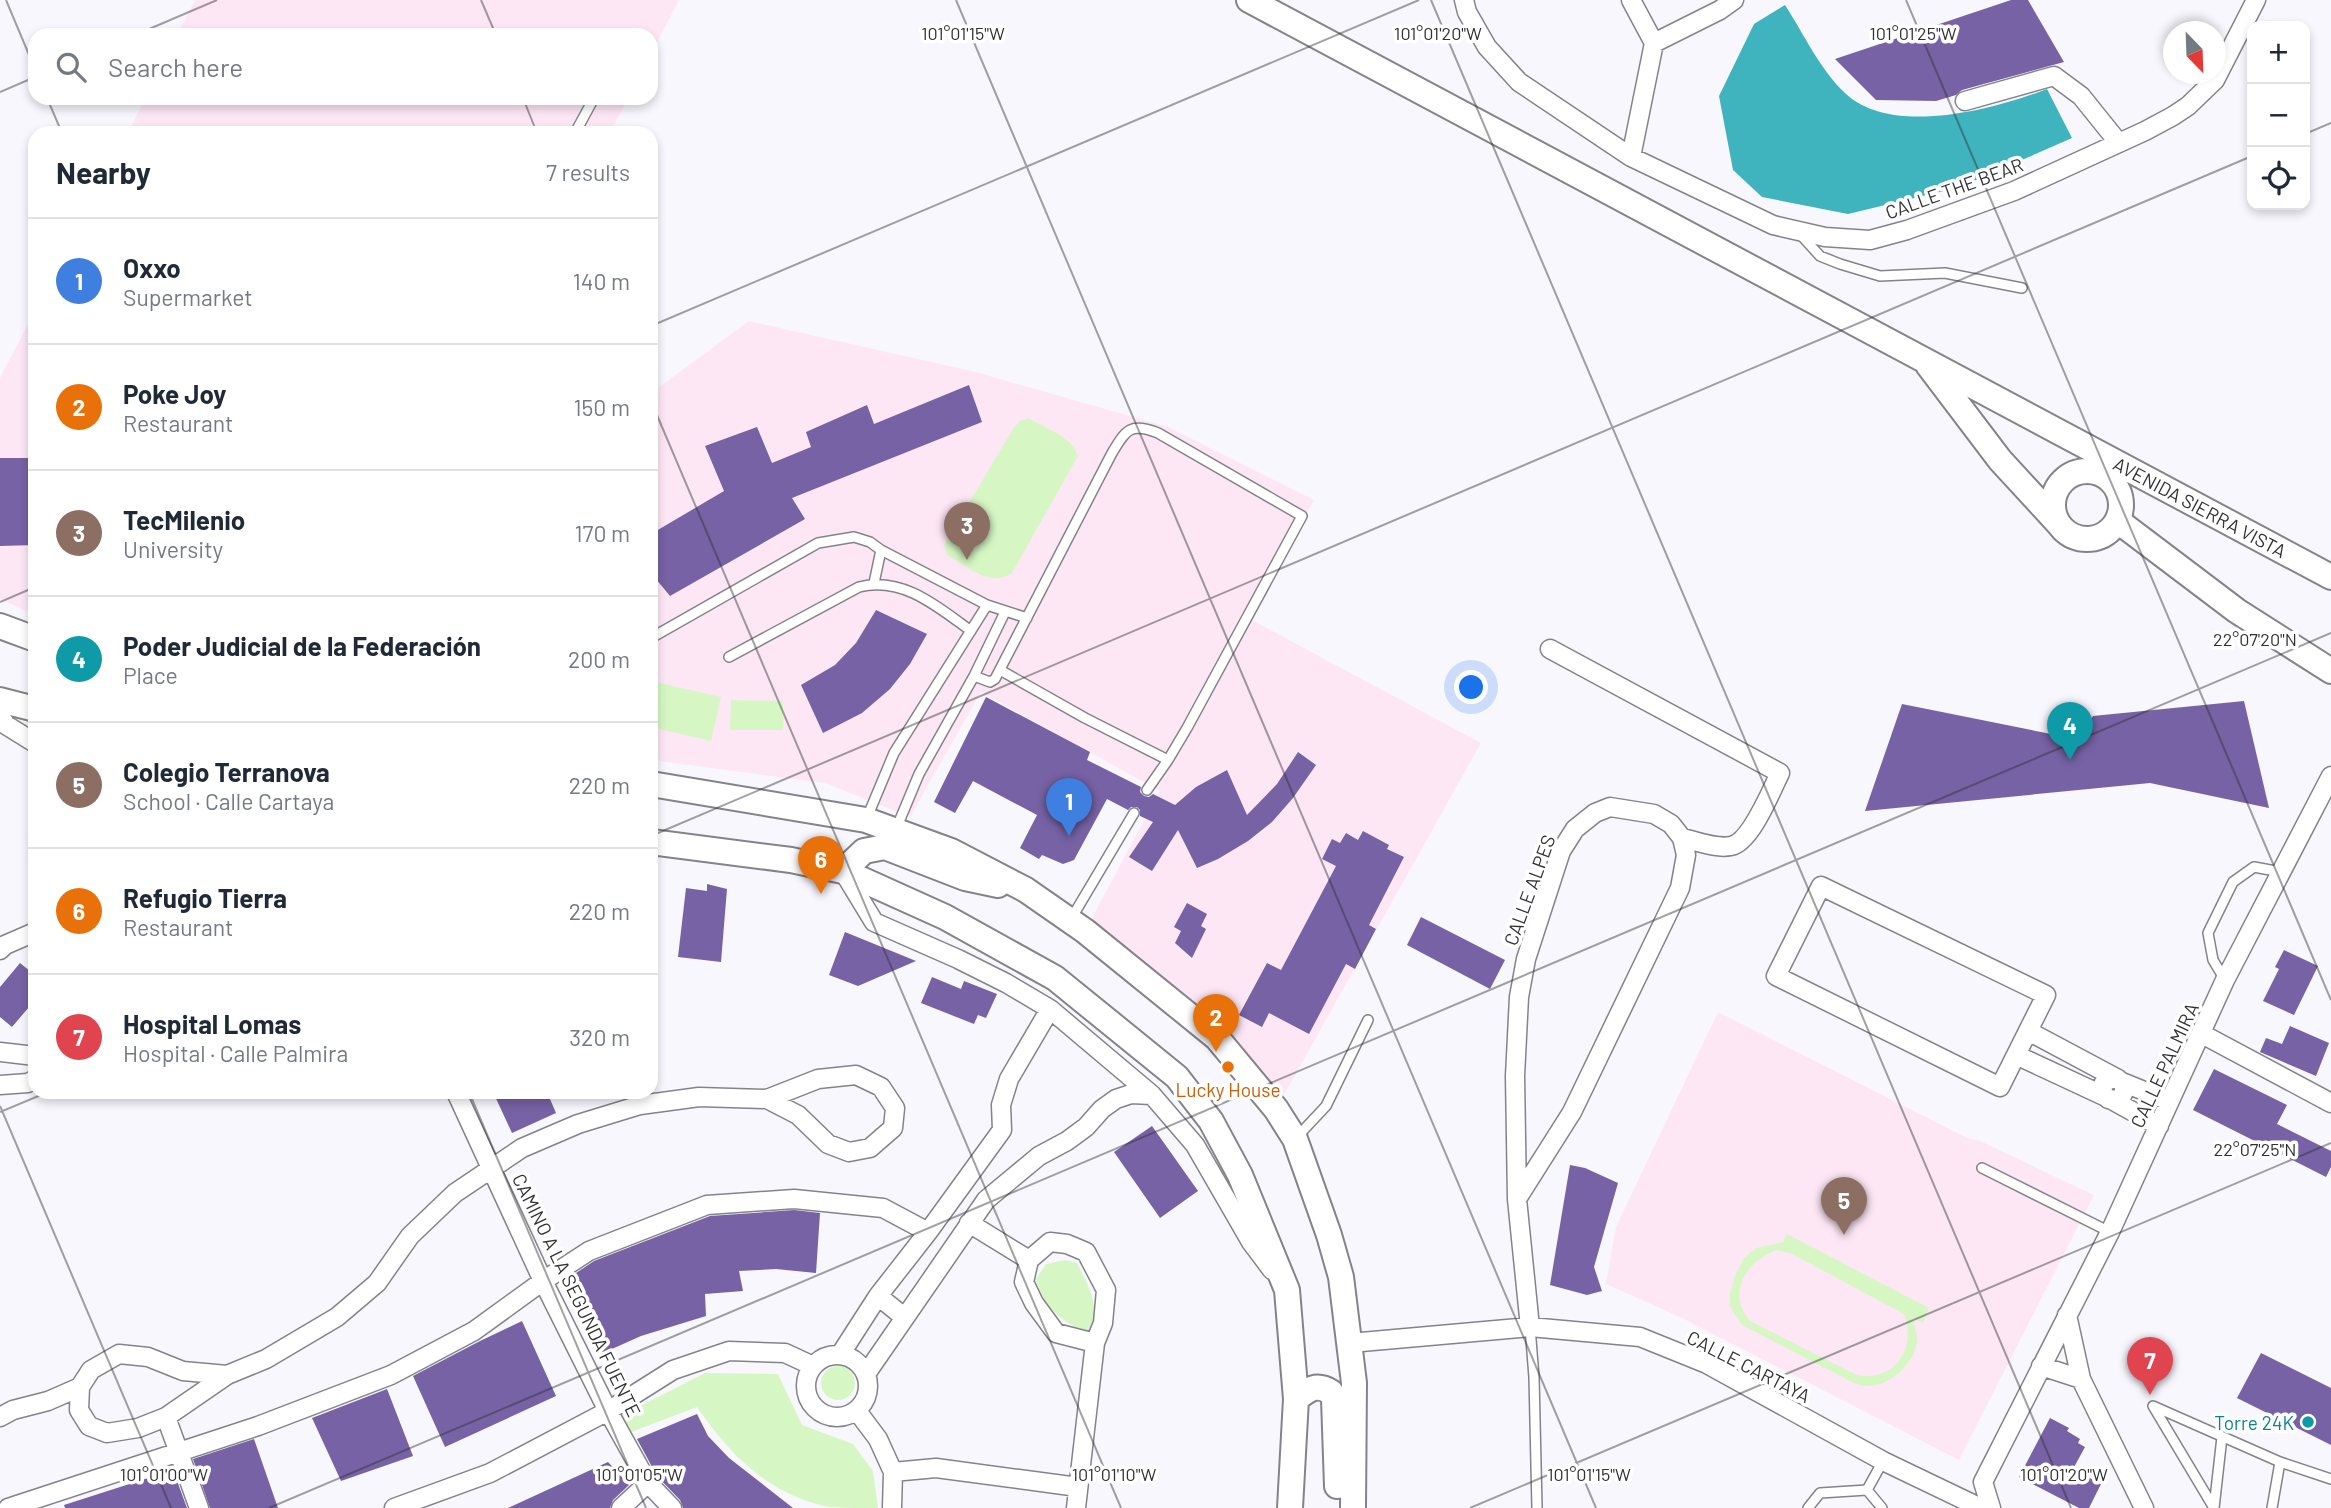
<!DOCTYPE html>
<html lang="en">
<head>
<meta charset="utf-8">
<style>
  body { margin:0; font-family:Barlow,sans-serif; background:#f2f2f3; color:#1f2937 }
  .controls { position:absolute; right:21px; top:21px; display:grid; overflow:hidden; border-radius:14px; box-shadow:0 4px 10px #0003 }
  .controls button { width:63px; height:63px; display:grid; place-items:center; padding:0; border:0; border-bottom:2px solid #e0e1e3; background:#fff; color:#1f2937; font:35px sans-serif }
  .compass { position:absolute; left:2163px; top:21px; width:63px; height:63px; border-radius:50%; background:#fff; box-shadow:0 4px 10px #0003; rotate:157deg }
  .you { position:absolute; left:1472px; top:688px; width:24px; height:24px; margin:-18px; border:5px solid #fff; border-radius:50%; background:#1a73e8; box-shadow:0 0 0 10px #1a73e833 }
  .badge { display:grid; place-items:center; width:46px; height:46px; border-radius:50%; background:#2563eb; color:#fff; font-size:23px; font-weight:700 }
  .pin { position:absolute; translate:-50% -58px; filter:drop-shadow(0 2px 4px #0008) }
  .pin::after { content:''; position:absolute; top:37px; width:24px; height:21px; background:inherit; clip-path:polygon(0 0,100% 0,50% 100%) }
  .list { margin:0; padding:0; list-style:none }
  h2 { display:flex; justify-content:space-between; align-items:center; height:91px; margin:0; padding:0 28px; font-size:30px }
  h2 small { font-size:23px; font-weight:400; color:#747a83 }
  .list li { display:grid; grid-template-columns:46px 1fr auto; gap:21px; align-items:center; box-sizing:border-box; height:126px; padding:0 28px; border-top:2px solid #e0e1e3 }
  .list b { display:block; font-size:26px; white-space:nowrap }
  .list p { margin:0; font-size:23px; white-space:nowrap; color:#747a83 }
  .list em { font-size:23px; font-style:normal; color:#747a83 }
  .icon { flex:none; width:38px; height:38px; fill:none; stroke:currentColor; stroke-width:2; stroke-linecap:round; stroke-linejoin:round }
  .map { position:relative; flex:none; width:2331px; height:1508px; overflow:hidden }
  .search { position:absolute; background:#fff; box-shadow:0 4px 10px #0003; left:28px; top:28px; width:630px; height:77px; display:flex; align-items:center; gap:18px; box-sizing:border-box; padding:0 24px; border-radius:21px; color:#747a83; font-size:26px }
  .panel { position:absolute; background:#fff; box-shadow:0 4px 10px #0003; left:28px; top:126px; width:630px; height:973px; border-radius:21px }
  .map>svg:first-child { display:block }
  .education { fill:#fde7f5 }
  .green { fill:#d6f7c4; fill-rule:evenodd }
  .water { fill:#3fb3be }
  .building { fill:#7662a4 }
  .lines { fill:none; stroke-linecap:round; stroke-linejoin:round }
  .lane-casing { stroke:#848389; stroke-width:12 }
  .street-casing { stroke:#848389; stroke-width:21 }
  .secondary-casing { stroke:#848389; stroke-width:28 }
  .lane { stroke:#fff; stroke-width:9 }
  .street { stroke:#fff; stroke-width:18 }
  .secondary { stroke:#fff; stroke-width:24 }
  .ticks { fill:none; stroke:#313133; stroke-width:2; stroke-opacity:0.45 }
  .food-dot { fill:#e8710a; stroke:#fff; stroke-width:2.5 }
  .culture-dot { fill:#0f9aa8; stroke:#fff; stroke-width:2.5 }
  .labels { text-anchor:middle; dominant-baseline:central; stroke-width:7; stroke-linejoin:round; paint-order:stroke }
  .street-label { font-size:19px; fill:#313133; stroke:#fff }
  .food-label { font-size:19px; fill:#c56008; stroke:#fff }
  .culture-label { font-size:19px; fill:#0d838f; stroke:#fff; text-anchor:end }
  .ticks-label { font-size:18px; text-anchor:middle; fill:#313133; stroke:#fff; stroke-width:7; stroke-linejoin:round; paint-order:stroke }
</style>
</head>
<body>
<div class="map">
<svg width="2331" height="1508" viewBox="0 0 2331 1508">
  <rect width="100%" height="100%" fill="#f9f7fe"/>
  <path class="education" d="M 195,0 L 679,0 L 651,54 L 651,35 L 177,35 Z
    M 145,98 L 628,98 L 610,133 L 128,133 Z
    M 35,311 L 35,615 L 0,599 L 0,378 Z
    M 749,321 L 972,371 L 1168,427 L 1314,500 L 1250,619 L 1481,743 L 1276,1109 L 1085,931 L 1160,791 L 981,692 L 910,817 L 825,783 L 651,760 L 651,393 Z
    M 1718,1012 L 1967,1138 L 1980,1141 L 2094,1195 L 1959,1460 L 1682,1318 L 1606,1284 L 1616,1227 Z"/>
  <path class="green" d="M 1028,418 C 1045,428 1072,436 1078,456 L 1012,573 C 990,588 967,566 947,555 L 944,545 L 1013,429 L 1020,421 Z
    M 651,681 L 721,697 L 711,741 L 651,727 Z
    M 731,700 L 783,701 L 783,730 L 730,730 Z
    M 1787,1234 L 1929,1308 L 1923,1323 L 1912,1318 C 1914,1325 1917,1332 1917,1340 C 1916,1362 1891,1386 1868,1386 C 1863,1386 1857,1384 1852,1382 L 1742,1325 L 1735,1315 L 1730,1305 L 1730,1293 L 1735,1275 L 1744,1258 L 1756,1248 L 1783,1242 ZM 1777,1250 L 1792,1254 L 1904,1314 C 1917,1348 1895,1382 1857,1375 L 1750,1321 C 1726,1293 1746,1261 1777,1250 Z
    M 1065,1260 L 1077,1263 C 1088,1285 1103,1309 1087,1333 C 1059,1319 1045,1309 1036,1279 L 1046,1264 Z
    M821 1383a17 17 0 1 1 34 0a17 17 0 1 1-34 0Z
    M 705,1373 L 778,1374 L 802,1425 L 853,1444 L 873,1471 L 878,1508 C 863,1508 844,1508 829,1507 C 769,1495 730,1455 697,1407 L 626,1434 L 619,1417 Z"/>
  <path class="water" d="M 1785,5 C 1804,34 1820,70 1846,94 C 1893,137 1994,109 2047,89 L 2072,138 L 1960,187 L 1848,214 L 1762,197 L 1733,170 L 1719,96 L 1754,24 Z"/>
  <path class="building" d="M 2011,0 L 2028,0 L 2064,62 L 1962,90 L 1956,95 L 1936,101 L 1876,100 L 1835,59 Z
    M 969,385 L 982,422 L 792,498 L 805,519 L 670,596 L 651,573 L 651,534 L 724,491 L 705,446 L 757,427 L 772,463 L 811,447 L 806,432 L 867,405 L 874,424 Z
    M 0,458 L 35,458 L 35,545 L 0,546 Z
    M 876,610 L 927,634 L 910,664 L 890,689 L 862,713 L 823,733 L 801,685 L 835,665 L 856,643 Z
    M 986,697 L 1090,752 L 1087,760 L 1141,787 L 1140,792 L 1144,796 L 1149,797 L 1153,794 L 1175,805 L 1196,787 L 1227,770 L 1247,815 L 1277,784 L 1298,752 L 1316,765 L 1293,798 L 1272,822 L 1248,841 L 1218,859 L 1197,868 L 1178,830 L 1152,871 L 1129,857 L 1153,822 L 1140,816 L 1140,810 L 1137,807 L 1131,807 L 1128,810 L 1107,799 L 1074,860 L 1063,864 L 1042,855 L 1039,859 L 1020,848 L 1037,815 L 973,781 L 955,813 L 934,802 Z
    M 2244,701 L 2269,808 L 2150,783 L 1865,811 L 1902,704 L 2061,736 L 2082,733 L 2093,716 Z
    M 1363,831 L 1389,845 L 1387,849 L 1404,857 L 1369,925 L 1376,929 L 1355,969 L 1346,964 L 1309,1034 L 1269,1013 L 1262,1027 L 1239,1015 L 1267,963 L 1281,970 L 1336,866 L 1322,859 L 1332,839 L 1340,843 L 1346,833 L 1358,840 Z
    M 707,884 L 727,889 L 721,962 L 678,957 L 686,888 L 707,891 Z
    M 1187,903 L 1207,914 L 1201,926 L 1206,929 L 1192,958 L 1175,943 L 1181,931 L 1174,927 Z
    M 1421,917 L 1505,960 L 1490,989 L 1407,945 Z
    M 845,932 L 916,961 L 858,986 L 829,975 Z
    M 2284,950 L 2318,966 L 2294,1015 L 2263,1001 L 2279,969 L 2275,967 Z
    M 20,963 L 35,975 L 35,1000 L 12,1027 L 0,1017 L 0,987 Z
    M 932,977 L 961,989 L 964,981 L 997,994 L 986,1018 L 978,1015 L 974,1024 L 921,1003 Z
    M 2290,1026 L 2329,1043 L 2316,1076 L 2260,1052 L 2266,1038 L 2282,1044 Z
    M 2214,1069 L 2287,1105 L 2277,1124 L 2331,1151 L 2331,1167 L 2326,1177 L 2193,1110 Z
    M 493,1092 L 547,1092 L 556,1113 L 512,1133 Z
    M 1152,1126 L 1198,1191 L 1160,1218 L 1114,1152 Z
    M 1570,1165 L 1585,1168 L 1618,1183 L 1594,1267 L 1602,1291 L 1587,1295 L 1550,1285 Z
    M 794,1210 L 820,1213 L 816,1273 L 776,1269 L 739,1271 L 743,1291 L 705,1294 L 706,1316 L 641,1336 L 603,1353 L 564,1281 L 594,1261 L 710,1216 Z
    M 522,1321 L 556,1396 L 445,1447 L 413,1376 L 480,1341 Z
    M 2261,1353 L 2331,1388 L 2331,1445 L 2237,1398 Z
    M 387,1389 L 413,1456 L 341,1481 L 312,1418 Z
    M 697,1414 L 708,1436 L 729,1458 L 793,1508 L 683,1508 L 680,1500 L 657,1476 L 637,1439 Z
    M 2050,1418 L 2069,1428 L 2067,1431 L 2080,1439 L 2078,1443 L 2085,1447 L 2073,1469 L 2101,1484 L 2089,1508 L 2079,1508 L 2019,1477 Z
    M 254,1439 L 278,1508 L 210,1508 L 193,1459 Z
    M 608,1462 L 629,1485 L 613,1500 L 610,1508 L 508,1508 Z
    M 173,1470 L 187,1508 L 65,1508 L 64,1505 Z"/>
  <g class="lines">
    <g class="lane-casing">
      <path id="lane" d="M 575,133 L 594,98
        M 1800,234 L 1820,256 L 1840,264 L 1880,276 L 1945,273 L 2022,288
        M 874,583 L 881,550
        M 651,638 L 818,543 L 854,537 L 870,542 L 881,550 L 987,605 L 1027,618
        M 729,657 L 859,587 C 903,576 938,607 971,631
        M 1000,670 L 1085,718 L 1168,760
        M 974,676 L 990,682 L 995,679 L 1112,453 C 1126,430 1130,422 1158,433 L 1302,516 L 1187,728 L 1168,760 L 1147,790
        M 866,820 L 894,753 L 987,605
        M 896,829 L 919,774 L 974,676 L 1005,612
        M 1071,919 L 1134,813
        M 2225,980 L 2213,960 L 2208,933 L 2233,882 L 2254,867 L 2281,872
        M 1296,1138 L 1326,1106 L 1368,1020
        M 1982,1168 L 2110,1232
        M 1530,1327 L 1534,1377 L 1537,1508
        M 2280,1462 L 2331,1479
        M 1867,1490 L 1882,1508
        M 1808,1508 L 1820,1493 L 1867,1490 L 1883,1461
        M 2214,1508 L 2153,1406 L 2280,1462 L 2272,1508
        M 2214,1508 L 2222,1437"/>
    </g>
    <g class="street-casing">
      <path id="street" d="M 1464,0 L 1467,12 L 1487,47 L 1519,82 L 1631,157 L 1773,225 L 1825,237 L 1870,240 L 1907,230 L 2014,191 L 2145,131 L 2173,116 L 2188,106 L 2215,80 L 2256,0
        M 1631,0 L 1654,43
        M 1965,101 L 2054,76 L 2081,96 L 2118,142
        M 1631,157 L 1654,43 L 1720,10 L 1734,0
        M 1550,649 L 1780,773 C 1771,791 1751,842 1731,846 C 1715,849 1697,841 1682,838
        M 0,716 L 6,725 L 35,743
        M 843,871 L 874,922 L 958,959 L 1006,983 L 1050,1009 L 1152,1095 L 1195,1145 L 1251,1242 L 1272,1270
        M 1821,886 L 2046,995 L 2000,1087 L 1776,976 Z
        M 0,950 L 5,945 L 35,932
        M 2028,1031 L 2118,1079 C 2127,1086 2126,1094 2117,1100 L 2108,1099 L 2102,1092 L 2103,1084 L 2110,1079 L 2118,1079
        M 2202,1034 L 2331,1103
        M 0,1052 L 35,1056
        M 2016,1055 L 2104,1096
        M 2122,1082 L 2169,1101
        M 0,1085 L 28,1083 L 35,1079
        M 456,1092 L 543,1281 L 608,1411 L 648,1483 L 672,1508
        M 2112,1100 L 2159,1126
        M 1517,1199 L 1572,1112 L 1680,888 L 1686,855 L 1682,838 L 1671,824 L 1654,814 L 1610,807 L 1595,813 L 1575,829 L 1561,851 L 1526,959 L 1519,997 L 1515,1076 L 1517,1199 L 1530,1327
        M 969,1223 L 1029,1260
        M 878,1296 L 904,1317
        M 2067,1315 L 2081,1379 L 2144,1508
        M 1350,1343 L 1530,1327 L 1640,1337 L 1707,1364 L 1883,1461 L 1981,1508
        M806 1386a31 31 0 1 1 62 0a31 31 0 1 1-62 0Z
        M 840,1355 L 878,1296 L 928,1232 L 1002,1130 L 1001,1105 L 1009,1079 L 1050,1009
        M 2041,1366 L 2081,1379
        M 866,1374 L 986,1200 L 1039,1156 L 1067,1141 L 1086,1127 L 1102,1109 L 1116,1099 L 1131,1094 L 1152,1095
        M 227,1375 L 183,1371 L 148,1357 L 119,1354 L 91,1370 L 80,1387 L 79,1410 L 89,1426 L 107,1433 L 138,1428 L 166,1417 L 227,1375 L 266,1359 L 337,1317 L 377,1283 L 410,1236 L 455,1193 L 522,1148 L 578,1124 L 640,1105 L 699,1097 L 767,1099 L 818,1079 L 856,1075 L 881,1087 L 895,1108 L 893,1128 L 870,1148 L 849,1152 L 828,1144 L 798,1115 L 767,1099
        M 857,1411 L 878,1439 L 893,1472 L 892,1508
        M 0,1417 L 13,1410 L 48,1401 L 80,1387
        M 166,1417 L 199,1508
        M 893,1472 L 936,1468 L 1078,1487
        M 8,1508 L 258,1426 L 391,1375 L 474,1331 L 543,1281 L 589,1251 L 707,1205 L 794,1199 L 883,1208 L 928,1232
        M 394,1508 L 490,1473 L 608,1411 L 673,1370 L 729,1351 L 785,1353 L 813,1366
        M 621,1508 L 648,1483
        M 1076,1508 L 1095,1343 L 1103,1323 L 1106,1290 L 1086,1252 L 1067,1244 L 1050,1242 L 1029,1260 L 1024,1282 L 1034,1303 L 1056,1333 L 1095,1343
        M 1991,1508 L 1983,1482 L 2110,1232 L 2225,980 L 2331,776"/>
    </g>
    <g class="secondary-casing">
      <path id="secondary" d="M 1249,0 L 2331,577
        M 1928,365 L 2000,460 L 2058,523
        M2053 505a34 34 0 1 1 68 0a34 34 0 1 1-68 0Z
        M 2118,521 L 2237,611 L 2331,671
        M 0,626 L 35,639
        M 0,700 L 35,709
        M 651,784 L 866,820 L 951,851 L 1026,890 L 1085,931 L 1217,1038 L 1276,1109 L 1295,1139 L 1329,1235 L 1341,1277 L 1354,1383 L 1353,1508
        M 651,842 L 791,860 L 843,871 L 945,917 L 1055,978 L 1177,1077 L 1211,1121 L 1240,1175 L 1287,1290 L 1296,1399 L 1290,1508
        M 843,871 L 864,851 L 885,847 L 965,878 L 998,885
        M 1296,1399 C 1309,1389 1316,1383 1331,1392 L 1334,1399 L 1337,1486"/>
    </g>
    <use href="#lane" class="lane"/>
    <use href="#street" class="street"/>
    <use href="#secondary" class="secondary"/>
  </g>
  <path class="ticks" d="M 6,0 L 35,69M 481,0 L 496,35M 956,0 L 1596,1508M 1431,0 L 2071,1508M 1906,0 L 2331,1000M 135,35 L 217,0M 0,92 L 35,77M 47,98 L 62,133M 523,98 L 537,133M 2305,134 L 2331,123M 651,326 L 1419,0M 651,401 L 1121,1508M 0,602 L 35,587M 651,836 L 2252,156M 469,1092 L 646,1508M 0,1106 L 171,1508M 0,1112 L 48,1092M 269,1508 L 2331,633M 1470,1508 L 2331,1143"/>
  <circle class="food-dot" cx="1228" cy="1067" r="7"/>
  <circle class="culture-dot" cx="2308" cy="1422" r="7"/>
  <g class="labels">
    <g class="street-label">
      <text transform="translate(1954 188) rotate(-20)">CALLE THE BEAR</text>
      <text transform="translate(2200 507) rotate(28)">AVENIDA SIERRA VISTA</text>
      <text transform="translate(1529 890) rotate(-70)">CALLE ALPES</text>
      <text transform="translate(2164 1065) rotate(-65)">CALLE PALMIRA</text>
      <text transform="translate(577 1295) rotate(64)">CAMINO A LA SEGUNDA FUENTE</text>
      <text transform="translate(1749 1366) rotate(27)">CALLE CARTAYA</text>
    </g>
    <g class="food-label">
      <text x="1228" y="1089">Lucky House</text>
    </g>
    <g class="culture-label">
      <text x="2294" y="1422">Torre 24K</text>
    </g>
  </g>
  <g class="ticks-label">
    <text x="963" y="40">101°01'15"W</text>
    <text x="1438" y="40">101°01'20"W</text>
    <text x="1913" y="40">101°01'25"W</text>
    <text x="2255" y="646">22°07'20"N</text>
    <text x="2255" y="1156">22°07'25"N</text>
    <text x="164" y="1481">101°01'00"W</text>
    <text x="639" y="1481">101°01'05"W</text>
    <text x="1114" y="1481">101°01'10"W</text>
    <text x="1589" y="1481">101°01'15"W</text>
    <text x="2064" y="1481">101°01'20"W</text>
  </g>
</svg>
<div class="controls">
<button>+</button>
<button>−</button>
<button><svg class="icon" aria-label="locate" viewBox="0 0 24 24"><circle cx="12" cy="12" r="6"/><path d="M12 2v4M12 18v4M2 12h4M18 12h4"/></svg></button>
</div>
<svg class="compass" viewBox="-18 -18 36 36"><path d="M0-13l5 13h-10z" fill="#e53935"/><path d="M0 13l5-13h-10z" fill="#747a83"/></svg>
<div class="you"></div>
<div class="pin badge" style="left:1069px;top:836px;background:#3f7fe0">1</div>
<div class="pin badge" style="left:1216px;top:1052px;background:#e8710a">2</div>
<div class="pin badge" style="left:967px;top:560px;background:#8d6e63">3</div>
<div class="pin badge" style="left:2070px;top:760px;background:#0f9aa8">4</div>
<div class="pin badge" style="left:1844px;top:1235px;background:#8d6e63">5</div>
<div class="pin badge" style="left:821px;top:894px;background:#e8710a">6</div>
<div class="pin badge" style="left:2150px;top:1395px;background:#e0444e">7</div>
<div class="search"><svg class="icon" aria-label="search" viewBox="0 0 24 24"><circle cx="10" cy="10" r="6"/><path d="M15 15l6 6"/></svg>Search here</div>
<section class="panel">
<h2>Nearby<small>7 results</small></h2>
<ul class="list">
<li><span class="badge" style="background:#3f7fe0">1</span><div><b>Oxxo</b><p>Supermarket</p></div><em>140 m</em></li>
<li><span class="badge" style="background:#e8710a">2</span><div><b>Poke Joy</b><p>Restaurant</p></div><em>150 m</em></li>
<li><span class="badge" style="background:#8d6e63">3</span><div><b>TecMilenio</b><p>University</p></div><em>170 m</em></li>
<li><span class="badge" style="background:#0f9aa8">4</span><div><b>Poder Judicial de la Federación</b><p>Place</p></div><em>200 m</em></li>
<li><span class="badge" style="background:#8d6e63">5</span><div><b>Colegio Terranova</b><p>School · Calle Cartaya</p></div><em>220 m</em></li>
<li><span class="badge" style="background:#e8710a">6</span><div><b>Refugio Tierra</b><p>Restaurant</p></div><em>220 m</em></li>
<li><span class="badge" style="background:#e0444e">7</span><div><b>Hospital Lomas</b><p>Hospital · Calle Palmira</p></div><em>320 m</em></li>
</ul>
</section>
</div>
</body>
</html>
